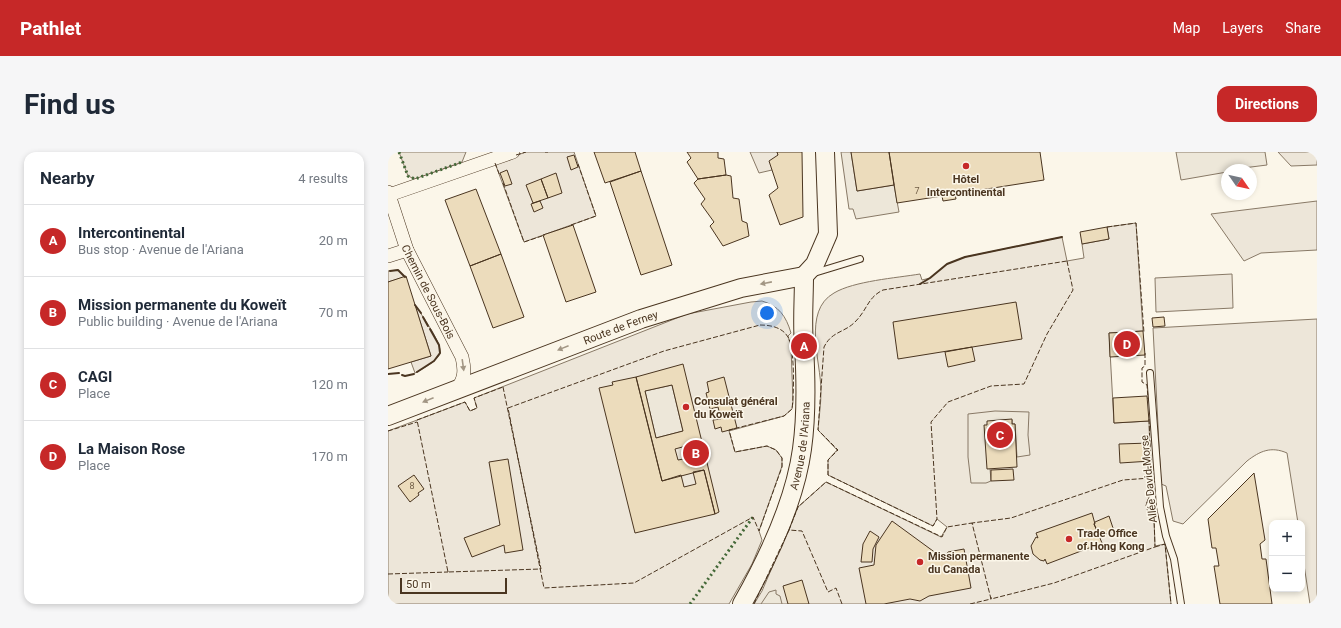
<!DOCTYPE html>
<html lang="en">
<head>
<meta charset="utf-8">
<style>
  body { margin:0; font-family:Roboto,sans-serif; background:#f6f6f7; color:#1f2937 }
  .controls { position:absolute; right:12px; bottom:12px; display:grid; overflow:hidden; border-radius:8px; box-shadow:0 2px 6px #0003 }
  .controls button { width:36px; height:36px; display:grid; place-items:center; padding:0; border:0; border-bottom:1px solid #e0e1e3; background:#fff; color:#1f2937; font:20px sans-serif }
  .compass { position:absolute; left:833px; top:12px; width:36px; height:36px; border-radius:50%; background:#fff; box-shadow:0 2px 6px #0003; rotate:124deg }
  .scale { position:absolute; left:12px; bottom:10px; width:107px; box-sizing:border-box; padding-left:4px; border:2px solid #4a3520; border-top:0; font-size:11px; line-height:14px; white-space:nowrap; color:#4a3520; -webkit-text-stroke:3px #fbf6e9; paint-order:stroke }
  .you { position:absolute; left:379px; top:161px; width:14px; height:14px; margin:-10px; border:3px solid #fff; border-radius:50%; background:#1a73e8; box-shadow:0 0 0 6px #1a73e833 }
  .badge { display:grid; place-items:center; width:26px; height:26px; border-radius:50%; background:#c62828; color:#fff; font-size:13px; font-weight:700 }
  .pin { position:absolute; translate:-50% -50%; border:2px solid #fff; box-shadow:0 1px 4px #0006 }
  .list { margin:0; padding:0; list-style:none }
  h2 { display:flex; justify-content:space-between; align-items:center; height:52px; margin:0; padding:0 16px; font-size:17px }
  h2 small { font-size:13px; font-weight:400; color:#747a83 }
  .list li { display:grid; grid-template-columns:26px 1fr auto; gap:12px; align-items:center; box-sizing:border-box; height:72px; padding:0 16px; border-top:1px solid #e0e1e3 }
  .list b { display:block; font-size:15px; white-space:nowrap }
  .list p { margin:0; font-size:13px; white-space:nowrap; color:#747a83 }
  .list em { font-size:13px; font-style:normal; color:#747a83 }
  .map { position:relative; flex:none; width:929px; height:452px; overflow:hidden; border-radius:12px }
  header { display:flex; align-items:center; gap:24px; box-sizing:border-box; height:56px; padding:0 20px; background:#c62828; color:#fff }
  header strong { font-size:19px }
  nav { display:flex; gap:22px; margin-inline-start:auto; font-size:14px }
  .intro { display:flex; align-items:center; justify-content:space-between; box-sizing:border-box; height:96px; padding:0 24px }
  h1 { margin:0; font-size:28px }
  .button { padding:10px 18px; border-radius:12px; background:#c62828; color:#fff; font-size:14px; font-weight:700 }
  main { display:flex; gap:24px; padding:0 24px }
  aside { flex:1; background:#fff; border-radius:12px; box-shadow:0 2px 6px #0003 }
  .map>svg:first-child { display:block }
  .green { fill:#ede6d9; stroke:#887966 }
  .parking { fill:#ede7d9; stroke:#887966 }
  .building { fill:#ecdcbc; stroke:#4a3520; fill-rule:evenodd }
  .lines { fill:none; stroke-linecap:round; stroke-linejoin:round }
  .lane-casing { stroke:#4a3520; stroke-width:8 }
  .street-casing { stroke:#4a3520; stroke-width:14 }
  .secondary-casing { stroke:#4a3520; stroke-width:20 }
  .lane { stroke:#fbf6e9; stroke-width:6 }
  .street { stroke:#fbf6e9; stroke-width:13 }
  .secondary { stroke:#fbf6e9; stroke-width:18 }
  .hedge { stroke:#436837; stroke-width:3; stroke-dasharray:2 3; stroke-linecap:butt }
  .fence { stroke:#4a3520; stroke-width:1; stroke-dasharray:5 2; stroke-linecap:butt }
  .wall { stroke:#4a3520; stroke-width:2 }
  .oneway { fill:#a29684 }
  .poi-dot { fill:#c62828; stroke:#fbf6e9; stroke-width:1.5 }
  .labels { text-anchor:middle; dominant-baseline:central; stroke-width:3; stroke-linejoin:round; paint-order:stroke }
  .number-label { font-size:9px; fill:#725f47 }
  .poi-label { font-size:11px; font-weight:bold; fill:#4a3520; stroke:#fbf6e9; text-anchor:start }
  .street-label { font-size:11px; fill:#4a3520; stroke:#fbf6e9 }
</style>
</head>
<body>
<header>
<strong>Pathlet</strong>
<nav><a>Map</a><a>Layers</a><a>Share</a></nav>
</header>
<div class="intro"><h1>Find us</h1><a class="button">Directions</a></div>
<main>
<aside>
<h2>Nearby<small>4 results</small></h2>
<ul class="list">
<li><span class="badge">A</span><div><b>Intercontinental</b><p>Bus stop · Avenue de l'Ariana</p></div><em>20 m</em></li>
<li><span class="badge">B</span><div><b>Mission permanente du Koweït</b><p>Public building · Avenue de l'Ariana</p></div><em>70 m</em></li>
<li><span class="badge">C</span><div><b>CAGI</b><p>Place</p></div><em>120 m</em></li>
<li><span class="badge">D</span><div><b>La Maison Rose</b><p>Place</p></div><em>170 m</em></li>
</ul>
</aside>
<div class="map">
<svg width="929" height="452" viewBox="0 0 929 452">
  <rect width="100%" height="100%" fill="#fbf6e9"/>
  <path class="green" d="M 11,0 L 78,0 L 74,10 L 27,27 L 20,24 Z
    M 138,0 L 186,0 L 208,64 L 136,90 L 107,11 Z
    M 362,0 L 389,0 L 390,3 L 384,18 L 371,21 Z
    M 890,0 L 929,0 L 929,13 L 903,14 Z
    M 929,49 L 929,98 L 873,101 L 856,109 L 823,62 Z
    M 748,71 L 755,179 L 721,181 L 726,271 L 761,269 L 763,340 L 758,353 L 761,363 L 766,366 L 767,394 L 777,392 L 783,452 L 366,452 L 374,439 L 410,355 L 438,330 L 553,385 L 559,375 L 549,367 L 545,374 L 440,323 L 440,308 L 449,298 L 430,278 C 431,265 433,252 433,239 C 433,210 414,159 446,141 C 466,129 508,126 532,122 L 534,128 L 542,126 L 559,112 L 577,105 L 674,85 L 679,109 L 696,106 L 694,92 L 721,87 L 719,75 Z
    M 10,118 L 17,125 L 0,130 L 0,119 Z
    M 844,122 L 845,156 L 768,160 L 767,126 Z
    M 374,149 C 391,154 398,164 403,181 L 400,184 L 403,195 L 405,250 L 404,257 L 396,264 L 341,279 L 347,300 L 379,294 L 388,298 L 394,306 L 394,314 L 371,379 L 374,388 L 364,412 L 341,452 L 0,452 L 0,279 L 77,250 L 82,259 L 89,256 L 86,246 L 299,162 L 363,150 Z
    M 27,153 C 33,162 55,192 52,202 C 48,210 34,217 27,221 L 23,210 L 43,204 Z
    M 929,167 L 929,452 L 922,452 L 914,400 L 914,371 L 910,371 L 899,301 C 883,294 872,299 859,309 L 795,372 L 785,369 L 778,334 L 773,332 L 765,176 Z"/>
  <path class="parking" d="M 453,0 L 463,0 L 469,39 L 506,33 L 511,60 L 468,67 L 465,57 L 461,57 Z
    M 788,0 L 877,0 L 879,13 L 839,18 L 839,20 L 793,28 Z
    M 284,233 L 295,279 L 268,286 L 257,239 Z
    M 607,259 L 641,260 L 640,283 L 642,303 L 629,305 L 627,272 L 624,272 L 624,268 L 602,316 L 603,329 L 598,331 L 583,331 L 580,305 L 580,262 Z
    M 388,438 L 388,442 L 392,444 L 394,452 L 373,452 L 381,440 Z"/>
  <path class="building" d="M 206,0 L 247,0 L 253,19 L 217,31 Z
    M 299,0 L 330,0 L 330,6 L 336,7 L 338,23 L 310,27 L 299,10 L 303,6 Z
    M 389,0 L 414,0 L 415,65 L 392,73 L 381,43 L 390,36 L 381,9 L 390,3 Z
    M 463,0 L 501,0 L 506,33 L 469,39 Z
    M 501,0 L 652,0 L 656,28 L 567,42 L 568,47 L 555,49 L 554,44 L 509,51 Z
    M 186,3 L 190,15 L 183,18 L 179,5 Z
    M 119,18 L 124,32 L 117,34 L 112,21 Z
    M 253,19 L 284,113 L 253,123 L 222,30 Z
    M 168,21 L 174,41 L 160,46 L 153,27 Z
    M 338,23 L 343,24 L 345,46 L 351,47 L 354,69 L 359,71 L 361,84 L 335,94 L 322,74 L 326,70 L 313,52 L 317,47 L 306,31 L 310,27 Z
    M 153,27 L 160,46 L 145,51 L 138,33 Z
    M 88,37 L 113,102 L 82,114 L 57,48 Z
    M 152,49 L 155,56 L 146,60 L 143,52 Z
    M 185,73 L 208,140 L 178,150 L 155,83 Z
    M 719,75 L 721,87 L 694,92 L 692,80 Z
    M 113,102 L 136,165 L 105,176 L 82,114 Z
    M 18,124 L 43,204 L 0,217 L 0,130 Z
    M 628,150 L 634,187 L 510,207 L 505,170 Z
    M 776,165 L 777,174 L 765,175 L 764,166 Z
    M 755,179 L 757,203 L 722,205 L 721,181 Z
    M 584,195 L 587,209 L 560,215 L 557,200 Z
    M 295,212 L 331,360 L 327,362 L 316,318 L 274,329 L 248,225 ZM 284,233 L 295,279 L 268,286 L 257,239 ZM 298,294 L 301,306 L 290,308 L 287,297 Z
    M 248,225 L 274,329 L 293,323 L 296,335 L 308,332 L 305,320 L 316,318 L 327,362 L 247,381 L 211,236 L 225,233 L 224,230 Z
    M 336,225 L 349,276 L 334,280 L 333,275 L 327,277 L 325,268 L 333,267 L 330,255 L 322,257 L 318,241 L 321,240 L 319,230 Z
    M 759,244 L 761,269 L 726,271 L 725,246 Z
    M 624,267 L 624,272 L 627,272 L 629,315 L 599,317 L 596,273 L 599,273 L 599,269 Z
    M 762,291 L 763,309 L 732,311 L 731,292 Z
    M 120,307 L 135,398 L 117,401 L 116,393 L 84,405 L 76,386 L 112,373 L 101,310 Z
    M 625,317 L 626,328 L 603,329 L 603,318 Z
    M 866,321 L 877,388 L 872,392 L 874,407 L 878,407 L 884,452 L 832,452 L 826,414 L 831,414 L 828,396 L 824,396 L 820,367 Z
    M 26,323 L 36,337 L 30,341 L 31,343 L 22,350 L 10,334 Z
    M 704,361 L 707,372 L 706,372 L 714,391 L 659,412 L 657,407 L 656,409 L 652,408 L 645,402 L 643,394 L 648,385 L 650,386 L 648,381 Z
    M 721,364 L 726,379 L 712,384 L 706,372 L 707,370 Z
    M 504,369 L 556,407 L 560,400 L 576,397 L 583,436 L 541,444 L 532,449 L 522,447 L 496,452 L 478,452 L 471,416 L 486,413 L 488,393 Z
    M 482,379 L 491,385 L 485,397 L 484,410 L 473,410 L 475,392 Z
    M 414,428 L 421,452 L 400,452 L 395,434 Z"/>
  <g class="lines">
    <g class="lane-casing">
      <path id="lane" d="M 426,121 L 472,107
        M 762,221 L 772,355 L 778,384 L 786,407 L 793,452"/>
    </g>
    <g class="street-casing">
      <g id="street">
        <path id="s1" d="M 0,40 L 19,98 L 74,205 C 77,218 77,226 69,237"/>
        <path d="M 1,43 L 125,0"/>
        <path d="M 0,104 L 19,98"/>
      </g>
    </g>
    <g class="secondary-casing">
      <g id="secondary">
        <path d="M 416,124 L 427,112 L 440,82 L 437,0"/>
        <path id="s2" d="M 0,264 L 253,167 L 353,136 L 416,124"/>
        <path id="s3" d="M 354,452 C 380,406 407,349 414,297 C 419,262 418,228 416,194 C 414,170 416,147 416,124"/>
      </g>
    </g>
    <use href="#lane" class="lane"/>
    <use href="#street" class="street"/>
    <use href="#secondary" class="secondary"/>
    <path class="hedge" d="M 11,0 L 20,24 L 27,27 L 74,10
      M 302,452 L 365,365"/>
    <path class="fence" d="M 157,0 L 160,0
      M 128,3 L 138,0
      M 107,11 L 112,24
      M 115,31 L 136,90 L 157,83
      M 183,73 L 208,64 L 190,12
      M 719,75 L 748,71 L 756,181
      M 679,109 L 685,138 L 659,182 L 636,232 L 603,234 L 560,250 L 543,270 L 549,367 L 545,374 L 440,323 L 440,308 L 450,298 L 430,278 L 436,195 C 444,179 456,181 467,170 C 480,157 479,146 495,138 Z
      M 372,173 C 382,173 394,175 400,185 C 407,197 406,242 404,257 L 396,264 L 341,278 L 347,300 L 379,294 L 388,298 L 394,306 L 394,315 L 371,379 L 365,365 L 246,431 L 156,436 L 120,256 L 276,199 Z
      M 757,201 L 757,214 L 754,216 L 754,230 L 759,233 L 760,247
      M 115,235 L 153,417 L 60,420 L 29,268 L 77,250 L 82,259 L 89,256 L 86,246 Z
      M 761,267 L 762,293
      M 0,279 L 29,270
      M 763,307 L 763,319
      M 763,326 L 763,340 L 758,353 L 761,363 L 766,366 L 767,395 L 666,431 L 603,447 L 584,371 L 623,366 L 735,328 Z
      M 767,395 L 777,392 L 783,452
      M 0,422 L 60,420 L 60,418
      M 366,452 L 401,378
      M 454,452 L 448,436 L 440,440 L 414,379 L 401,378 L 410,355 L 438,330 L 554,385 L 559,375 L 584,371 L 585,373
      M 582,452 L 603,447 L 603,445"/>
    <path class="wall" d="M 2,119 L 10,118 L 17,125
      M 532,132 L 542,126 L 559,112 L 577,105 L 674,85
      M 27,153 L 33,161
      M 35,165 L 40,174
      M 29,220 L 46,209 L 52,201 L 51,193 L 42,177
      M 0,222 L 11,221
      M 14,223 L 17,224 L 26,222"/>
  </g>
  <defs><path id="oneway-solid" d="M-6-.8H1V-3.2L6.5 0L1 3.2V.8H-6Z"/></defs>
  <g class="oneway">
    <use href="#oneway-solid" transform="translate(378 131) rotate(169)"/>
    <use href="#oneway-solid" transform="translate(175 196) rotate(158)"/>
    <use href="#oneway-solid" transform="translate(75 213) rotate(82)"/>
    <use href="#oneway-solid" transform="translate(40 248) rotate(158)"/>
  </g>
  <g class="poi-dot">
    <circle cx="578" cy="14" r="4"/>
    <circle cx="298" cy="255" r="4"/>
    <circle cx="681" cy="387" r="4"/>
    <circle cx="532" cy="410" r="4"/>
  </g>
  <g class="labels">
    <g class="number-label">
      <text x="529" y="39">7</text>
      <text x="24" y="334">8</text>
    </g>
    <g class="poi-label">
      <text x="578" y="27" text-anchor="middle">Hôtel<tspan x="578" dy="13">Intercontinental</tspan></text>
      <text x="306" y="249">Consulat général<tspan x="306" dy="13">du Koweït</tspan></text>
      <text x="689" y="381">Trade Office<tspan x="689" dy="13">of Hong Kong</tspan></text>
      <text x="540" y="404">Mission permanente<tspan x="540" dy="13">du Canada</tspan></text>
    </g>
    <g class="street-label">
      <text stroke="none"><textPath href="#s1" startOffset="108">Chemin de Sous-Bois</textPath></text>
      <text stroke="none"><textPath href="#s2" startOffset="249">Route de Ferney</textPath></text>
      <text stroke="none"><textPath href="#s3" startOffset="170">Avenue de l'Ariana</textPath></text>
      <text transform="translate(761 327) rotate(-96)">Allée David-Morse</text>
    </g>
  </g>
</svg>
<div class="controls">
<button>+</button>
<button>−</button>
</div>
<svg class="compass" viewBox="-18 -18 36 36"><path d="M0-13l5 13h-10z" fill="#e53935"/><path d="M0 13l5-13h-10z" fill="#747a83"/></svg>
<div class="scale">50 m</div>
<div class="you"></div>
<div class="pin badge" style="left:416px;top:194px">A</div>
<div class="pin badge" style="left:308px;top:301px">B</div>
<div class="pin badge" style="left:612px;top:283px">C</div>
<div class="pin badge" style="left:739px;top:192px">D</div>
</div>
</main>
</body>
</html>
